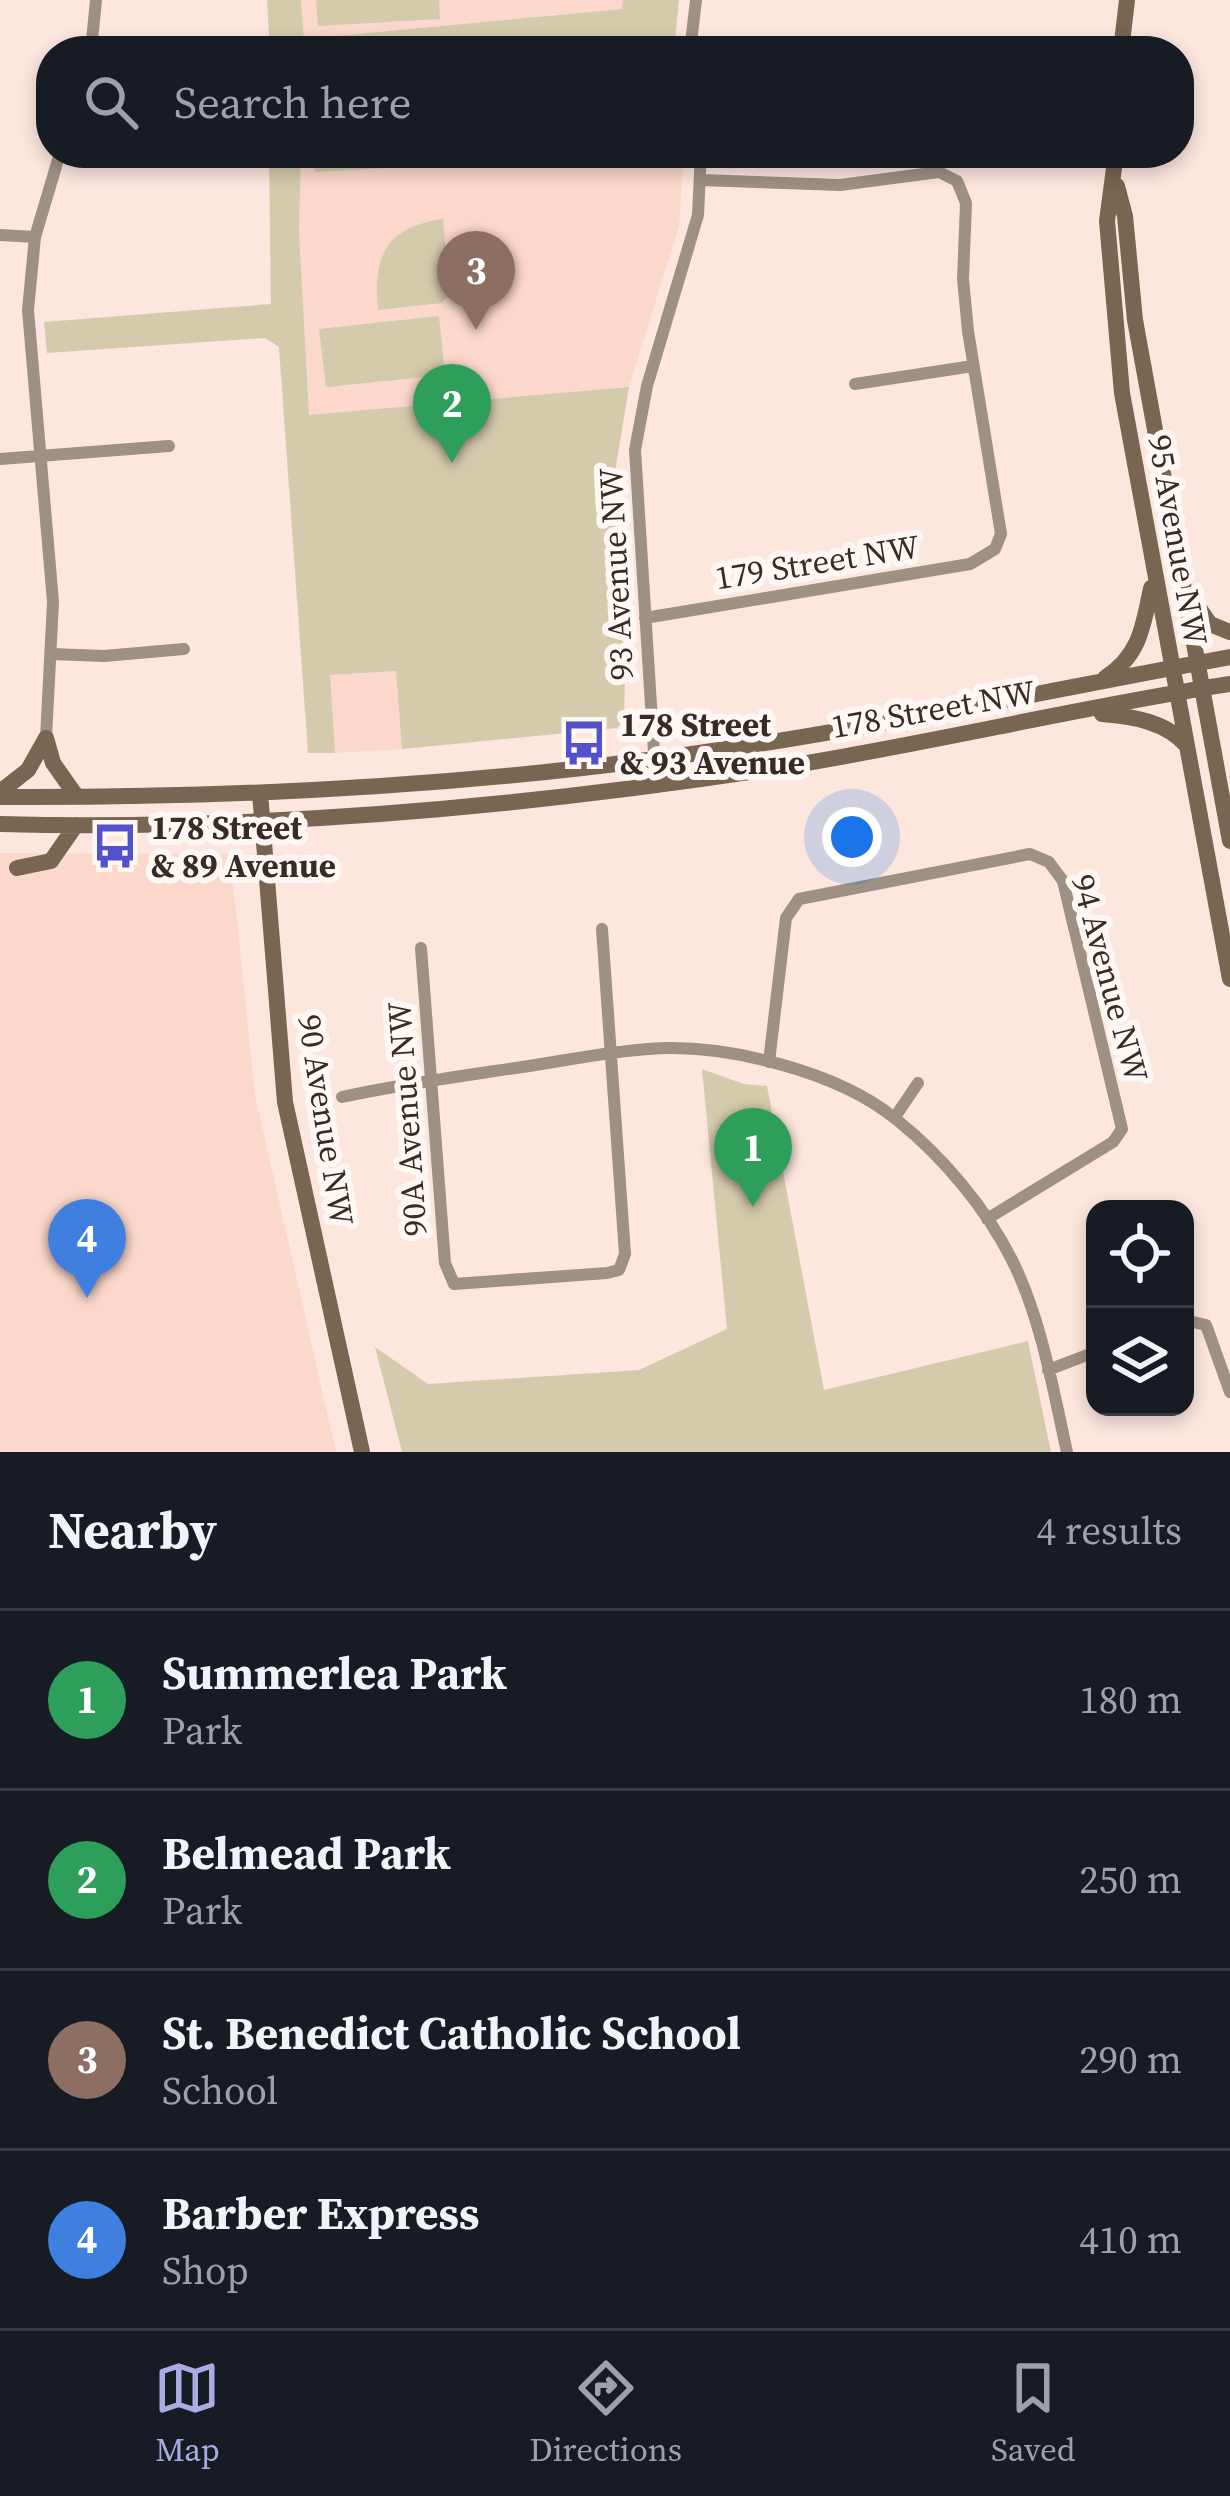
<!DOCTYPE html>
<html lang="en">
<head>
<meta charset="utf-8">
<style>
  body { margin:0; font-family:"Source Serif 4",serif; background:#242831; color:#f1f3f6 }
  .controls { position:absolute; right:36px; bottom:36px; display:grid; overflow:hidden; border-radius:24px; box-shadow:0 6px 18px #0003 }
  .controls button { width:108px; height:108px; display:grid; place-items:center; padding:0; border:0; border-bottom:3px solid #363941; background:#171b24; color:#f1f3f6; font:60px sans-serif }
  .you { position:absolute; left:852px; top:837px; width:42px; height:42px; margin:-30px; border:9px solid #fff; border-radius:50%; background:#1a73e8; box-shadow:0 0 0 18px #1a73e833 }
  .badge { display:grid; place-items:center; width:78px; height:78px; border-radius:50%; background:#a9abe2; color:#fff; font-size:39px; font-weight:700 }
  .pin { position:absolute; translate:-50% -99px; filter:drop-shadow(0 3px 6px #0008) }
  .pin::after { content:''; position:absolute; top:63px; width:42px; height:36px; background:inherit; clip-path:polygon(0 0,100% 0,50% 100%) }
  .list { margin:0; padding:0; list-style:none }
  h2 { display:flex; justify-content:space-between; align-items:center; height:156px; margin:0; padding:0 48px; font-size:51px }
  h2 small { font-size:39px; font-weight:400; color:#9ea1a6 }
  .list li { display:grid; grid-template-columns:78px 1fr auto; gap:36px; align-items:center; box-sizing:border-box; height:180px; padding:0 48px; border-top:3px solid #363941 }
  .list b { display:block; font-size:45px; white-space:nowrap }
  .list p { margin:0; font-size:39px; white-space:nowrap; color:#9ea1a6 }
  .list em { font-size:39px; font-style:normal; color:#9ea1a6 }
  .icon { flex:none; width:66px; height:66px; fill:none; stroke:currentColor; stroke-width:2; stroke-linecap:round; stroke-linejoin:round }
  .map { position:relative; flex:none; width:1230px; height:1452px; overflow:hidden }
  .search { position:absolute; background:#171b24; box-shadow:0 6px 18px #0003; left:36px; right:36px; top:36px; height:132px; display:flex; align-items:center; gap:30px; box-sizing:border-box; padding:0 42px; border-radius:48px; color:#9ea1a6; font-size:45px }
  .sheet { height:876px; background:#171b24 }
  nav { display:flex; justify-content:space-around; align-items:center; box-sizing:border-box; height:168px; border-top:3px solid #363941; background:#171b24; font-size:33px; color:#9ea1a6 }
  nav a { display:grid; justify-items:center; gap:6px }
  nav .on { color:#a9abe2 }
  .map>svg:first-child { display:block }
  .built { fill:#fbd8cb }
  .green { fill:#d4caac }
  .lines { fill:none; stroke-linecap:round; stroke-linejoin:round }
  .street { stroke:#9e9083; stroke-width:12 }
  .secondary { stroke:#786552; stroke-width:16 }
  .labels { text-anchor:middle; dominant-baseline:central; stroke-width:12; stroke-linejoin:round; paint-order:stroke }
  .street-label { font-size:33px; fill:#382b26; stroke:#fff7f4 }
  .poi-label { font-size:33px; font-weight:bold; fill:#382b26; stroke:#fff7f4; text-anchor:start }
</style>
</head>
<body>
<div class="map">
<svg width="1230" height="1452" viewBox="0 0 1230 1452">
  <rect width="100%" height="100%" fill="#fce6de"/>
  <path class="built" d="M 301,0 L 623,0 L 623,9 L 304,39 Z
    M 301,153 L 684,153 L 679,226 L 629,387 L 309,416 L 299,230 Z
    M 396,671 L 402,749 L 335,753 L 329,675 Z
    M 0,853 L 230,854 L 255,1095 L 336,1452 L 0,1452 Z"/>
  <path class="green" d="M 267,0 L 301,0 L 304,39 L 622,9 L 623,0 L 679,0 L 674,51 L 270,51 Z
    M 316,0 L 439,0 L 440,19 L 318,26 Z
    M 269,153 L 301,153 L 299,230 L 309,415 L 629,387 L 613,484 L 625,678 L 624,720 L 617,728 L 402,749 L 396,671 L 330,675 L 335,753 L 308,753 L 279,347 L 265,338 L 47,353 L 44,322 L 271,304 Z
    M 314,153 L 474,153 L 475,163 L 315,172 Z
    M 443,219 L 449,294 L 442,303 L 378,310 C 373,255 386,227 443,219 Z
    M 439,316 L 445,375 L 326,387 L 319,329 Z
    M 702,1069 L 744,1084 L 767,1086 L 824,1390 L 1028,1341 L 1051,1452 L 402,1452 L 375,1347 L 428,1384 L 639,1370 L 727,1329 Z"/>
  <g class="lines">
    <path class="street" d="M 91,51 L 96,0
      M 690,51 L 696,0
      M 0,235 L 35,237
      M 855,384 L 973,366
      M 0,459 L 169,446
      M 645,618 L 970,564 L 995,549 L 1001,534 L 968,331 L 963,279 L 966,203 L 957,181 L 939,172 L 840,185 L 701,180
      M 52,654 L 104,656 L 184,649
      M 46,738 L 53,602 L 28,310 L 35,237 L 60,153
      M 656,785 L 635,450 L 647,386 L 698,215 L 701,153
      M 421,948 L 445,1263 L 454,1284 L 607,1273 L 619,1270 L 625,1254 L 602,929
      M 769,1062 L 786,918 L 799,899 L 1030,854 L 1049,862 L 1063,881 L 1122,1129 L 1113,1142 L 987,1219
      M 342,1097 C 401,1084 462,1076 522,1067 C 563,1061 606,1052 648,1049 C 724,1043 838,1071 897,1120 C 942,1156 986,1208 1012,1260 C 1041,1318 1053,1389 1067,1452
      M 895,1117 L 918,1083
      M 1185,1320 L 1206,1325 L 1230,1392
      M 1048,1370 L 1095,1352"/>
    <path class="secondary" d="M 1121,51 L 1127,0
      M 1116,153 L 1107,221 L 1122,393 L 1230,979
      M 1117,186 L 1125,216 L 1135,320 L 1230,841
      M 1192,598 L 1210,624 L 1230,632
      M 1105,678 C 1140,655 1143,627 1151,588
      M 1102,714 C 1132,716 1167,722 1187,746
      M 46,738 L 53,763 L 77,797
      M 0,792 L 28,770 L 46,738
      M 260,793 L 285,1102 L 362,1452
      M 0,797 C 219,798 438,788 655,759 C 848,734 1039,692 1230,657
      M 0,824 C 254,831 512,808 764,770 C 920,746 1074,708 1230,684
      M 17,868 L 51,861 L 76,825"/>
  </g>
  <defs>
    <g id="bus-bare" transform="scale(3.6)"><path d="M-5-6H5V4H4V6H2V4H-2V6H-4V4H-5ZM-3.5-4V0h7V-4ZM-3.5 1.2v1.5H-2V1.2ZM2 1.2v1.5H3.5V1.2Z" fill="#5253ca" stroke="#fff7f4" stroke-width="2.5" paint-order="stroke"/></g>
  </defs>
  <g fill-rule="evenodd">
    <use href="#bus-bare" x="584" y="743"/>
    <use href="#bus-bare" x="115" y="846"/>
  </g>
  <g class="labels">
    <g class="street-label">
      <text transform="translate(1178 540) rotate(80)">95 Avenue NW</text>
      <text transform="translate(817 562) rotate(-9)">179 Street NW</text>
      <text transform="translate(616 574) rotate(-93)">93 Avenue NW</text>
      <text transform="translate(933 709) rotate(-10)">178 Street NW</text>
      <text transform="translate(1110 978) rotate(75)">94 Avenue NW</text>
      <text transform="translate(407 1119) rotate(-94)">90A Avenue NW</text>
      <text transform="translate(326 1120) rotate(81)">90 Avenue NW</text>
    </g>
    <g class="poi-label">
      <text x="620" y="724">178 Street<tspan x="620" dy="38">&amp; 93 Avenue</tspan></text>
      <text x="151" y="827">178 Street<tspan x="151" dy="38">&amp; 89 Avenue</tspan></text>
    </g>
  </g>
</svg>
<div class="controls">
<button><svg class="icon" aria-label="locate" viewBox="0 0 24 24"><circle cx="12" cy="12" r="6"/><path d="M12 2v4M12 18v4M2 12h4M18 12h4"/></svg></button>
<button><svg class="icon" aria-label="layers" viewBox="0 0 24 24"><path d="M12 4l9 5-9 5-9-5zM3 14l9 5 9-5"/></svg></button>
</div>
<div class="you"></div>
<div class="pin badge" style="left:753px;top:1207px;background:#2e9e5b">1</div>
<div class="pin badge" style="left:452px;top:463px;background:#2e9e5b">2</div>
<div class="pin badge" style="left:476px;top:330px;background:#8d6e63">3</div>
<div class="pin badge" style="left:87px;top:1298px;background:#3f7fe0">4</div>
<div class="search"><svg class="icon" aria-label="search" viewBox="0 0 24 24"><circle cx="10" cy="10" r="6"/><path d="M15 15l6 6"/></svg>Search here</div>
</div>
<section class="sheet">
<h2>Nearby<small>4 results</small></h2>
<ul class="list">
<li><span class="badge" style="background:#2e9e5b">1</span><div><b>Summerlea Park</b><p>Park</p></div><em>180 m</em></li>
<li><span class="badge" style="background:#2e9e5b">2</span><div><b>Belmead Park</b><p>Park</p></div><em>250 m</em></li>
<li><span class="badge" style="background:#8d6e63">3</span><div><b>St. Benedict Catholic School</b><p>School</p></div><em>290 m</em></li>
<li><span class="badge" style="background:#3f7fe0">4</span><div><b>Barber Express</b><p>Shop</p></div><em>410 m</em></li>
</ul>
</section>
<nav>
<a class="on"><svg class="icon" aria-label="map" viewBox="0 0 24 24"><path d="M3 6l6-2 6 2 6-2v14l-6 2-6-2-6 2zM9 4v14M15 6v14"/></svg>Map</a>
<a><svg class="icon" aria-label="directions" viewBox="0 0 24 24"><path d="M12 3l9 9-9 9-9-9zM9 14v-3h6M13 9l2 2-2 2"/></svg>Directions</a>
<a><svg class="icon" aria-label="saved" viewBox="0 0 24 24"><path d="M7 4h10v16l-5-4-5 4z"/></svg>Saved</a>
</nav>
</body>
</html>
